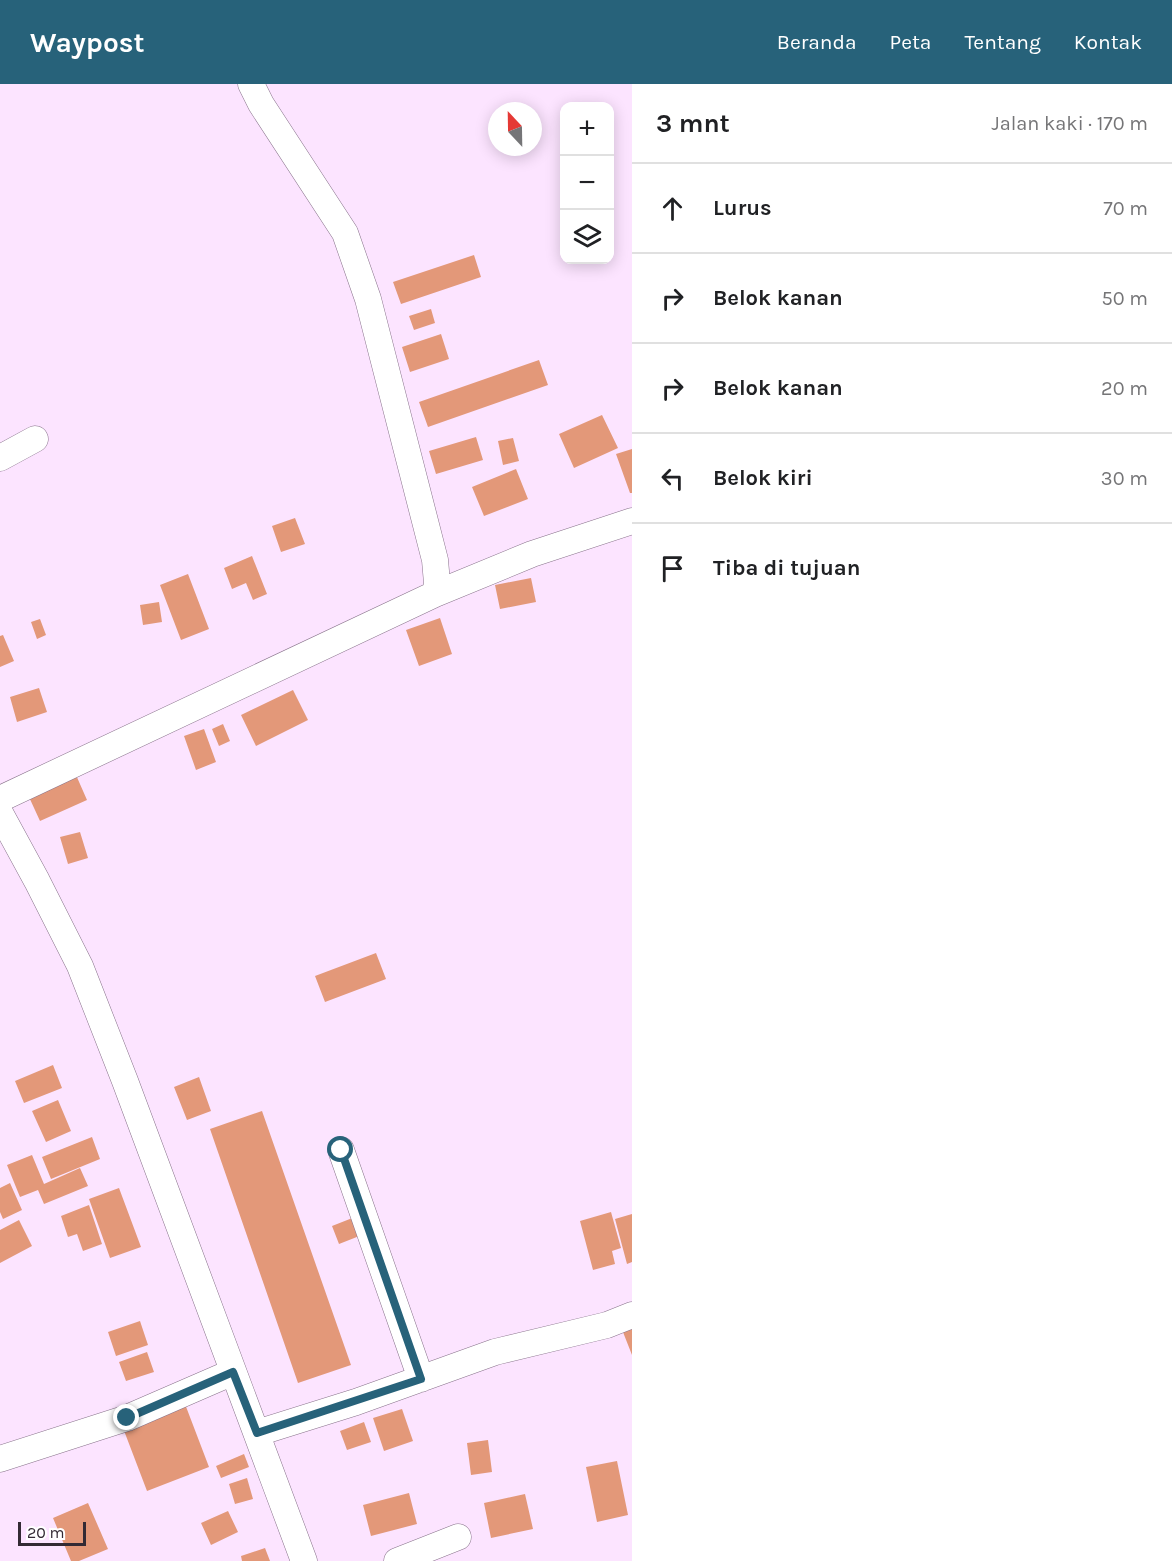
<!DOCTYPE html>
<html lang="id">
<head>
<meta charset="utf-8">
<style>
  body { margin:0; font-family:Karla,sans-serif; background:#f6f6f6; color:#202124 }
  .controls { position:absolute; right:18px; top:18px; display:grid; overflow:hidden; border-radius:12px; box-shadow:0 3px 15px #0003 }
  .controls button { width:54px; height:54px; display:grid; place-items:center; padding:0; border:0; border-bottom:2px solid #e0e0e0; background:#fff; color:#202124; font:30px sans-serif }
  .compass { position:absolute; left:488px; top:18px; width:54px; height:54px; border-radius:50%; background:#fff; box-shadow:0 3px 15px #0003; rotate:338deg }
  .scale { position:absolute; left:18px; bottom:15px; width:68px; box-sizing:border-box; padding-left:6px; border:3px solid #332a34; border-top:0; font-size:16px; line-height:21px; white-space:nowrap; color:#332a34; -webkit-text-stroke:4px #fff; paint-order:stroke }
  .stop { position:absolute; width:18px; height:18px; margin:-14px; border:4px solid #27627a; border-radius:50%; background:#fff }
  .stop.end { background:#27627a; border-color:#fff; box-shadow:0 2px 6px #0008 }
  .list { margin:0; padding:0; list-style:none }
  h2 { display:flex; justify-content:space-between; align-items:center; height:78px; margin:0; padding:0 24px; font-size:26px }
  h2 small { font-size:20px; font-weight:400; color:#757577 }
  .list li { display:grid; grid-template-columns:39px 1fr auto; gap:18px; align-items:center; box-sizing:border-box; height:90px; padding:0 24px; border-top:2px solid #e0e0e0 }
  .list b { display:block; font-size:22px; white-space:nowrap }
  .list em { font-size:20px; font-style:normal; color:#757577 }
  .icon { flex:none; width:33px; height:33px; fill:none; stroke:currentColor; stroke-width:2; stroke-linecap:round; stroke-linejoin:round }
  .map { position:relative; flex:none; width:632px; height:1477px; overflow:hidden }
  header { display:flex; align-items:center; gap:36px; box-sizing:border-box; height:84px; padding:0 30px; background:#27627a; color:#fff }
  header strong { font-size:28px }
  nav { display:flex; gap:33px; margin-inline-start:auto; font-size:21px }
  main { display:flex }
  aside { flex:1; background:#fff }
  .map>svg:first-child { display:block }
  .building { fill:#e39879 }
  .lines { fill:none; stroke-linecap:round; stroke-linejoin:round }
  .minor-casing { stroke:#88738b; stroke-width:27 }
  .minor { stroke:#fff; stroke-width:26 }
  .route { stroke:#27627a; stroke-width:8 }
</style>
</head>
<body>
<header>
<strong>Waypost</strong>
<nav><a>Beranda</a><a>Peta</a><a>Tentang</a><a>Kontak</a></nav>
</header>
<main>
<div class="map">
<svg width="632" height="1477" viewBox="0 0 632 1477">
  <rect width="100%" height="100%" fill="#fce4ff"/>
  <path class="building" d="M 474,171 L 481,193 L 401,220 L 393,198 Z
    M 431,225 L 435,239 L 414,246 L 409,232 Z
    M 441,250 L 449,275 L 410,288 L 402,263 Z
    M 539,276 L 548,301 L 428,343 L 419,318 Z
    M 602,331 L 618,364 L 574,384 L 559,350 Z
    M 476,353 L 483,376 L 436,390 L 429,367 Z
    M 513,354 L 519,377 L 503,381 L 498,357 Z
    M 632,365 L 632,409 L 630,409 L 616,370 Z
    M 516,385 L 528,415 L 484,432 L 472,403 Z
    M 295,434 L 305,460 L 281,468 L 272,442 Z
    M 252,472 L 267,510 L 253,516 L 246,499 L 232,505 L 224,484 Z
    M 188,490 L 209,545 L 181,556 L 160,501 Z
    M 531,494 L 536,518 L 500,525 L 495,501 Z
    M 159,518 L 162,538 L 143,541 L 140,521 Z
    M 440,534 L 452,570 L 419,582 L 406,546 Z
    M 40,535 L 46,551 L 37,555 L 31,538 Z
    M 3,551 L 14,577 L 0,583 L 0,552 Z
    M 39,604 L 47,628 L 17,638 L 10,613 Z
    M 293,606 L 308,636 L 256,662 L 241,631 Z
    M 223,640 L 230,657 L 219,662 L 212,645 Z
    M 204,645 L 216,678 L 196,686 L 184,652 Z
    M 76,691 L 87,716 L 40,737 L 29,713 Z
    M 80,748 L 88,774 L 68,780 L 60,753 Z
    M 376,869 L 386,895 L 325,918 L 315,892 Z
    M 53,981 L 62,1004 L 24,1019 L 15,997 Z
    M 199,993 L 211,1027 L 187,1036 L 174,1003 Z
    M 58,1016 L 71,1047 L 46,1058 L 32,1027 Z
    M 262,1027 L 351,1281 L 298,1299 L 210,1045 Z
    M 92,1053 L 100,1075 L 51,1095 L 42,1073 Z
    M 32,1071 L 44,1100 L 80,1084 L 88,1102 L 44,1120 L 38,1106 L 20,1113 L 7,1081 Z
    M 10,1099 L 22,1126 L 3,1135 L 0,1128 L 0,1104 Z
    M 119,1104 L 141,1163 L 110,1174 L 89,1115 Z
    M 89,1121 L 102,1160 L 83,1167 L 77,1150 L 68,1153 L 61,1132 Z
    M 611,1128 L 621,1164 L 612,1167 L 615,1180 L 593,1186 L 580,1137 Z
    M 632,1130 L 632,1178 L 627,1180 L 615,1135 Z
    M 360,1131 L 367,1149 L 339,1160 L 332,1142 Z
    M 19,1136 L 32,1162 L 0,1179 L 0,1146 Z
    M 140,1237 L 148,1261 L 116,1272 L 108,1248 Z
    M 632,1239 L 632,1271 L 621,1243 Z
    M 147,1268 L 154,1288 L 126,1297 L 119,1278 Z
    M 185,1320 L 209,1383 L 147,1407 L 123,1344 Z
    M 402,1325 L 413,1357 L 384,1367 L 373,1334 Z
    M 364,1338 L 371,1358 L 347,1366 L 340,1347 Z
    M 488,1356 L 492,1388 L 471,1391 L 467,1359 Z
    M 244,1370 L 249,1383 L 221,1394 L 216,1382 Z
    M 617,1377 L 628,1431 L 597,1438 L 586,1383 Z
    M 247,1394 L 253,1415 L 235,1420 L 229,1400 Z
    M 409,1409 L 417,1440 L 371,1452 L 363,1421 Z
    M 525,1410 L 533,1445 L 491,1454 L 484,1419 Z
    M 88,1419 L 108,1465 L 79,1477 L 71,1477 L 53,1434 Z
    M 228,1427 L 238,1448 L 211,1461 L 201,1439 Z
    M 265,1464 L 270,1477 L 242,1477 L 241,1472 Z"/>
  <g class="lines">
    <g class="minor-casing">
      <path id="minor" d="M 0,374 L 35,355
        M 435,510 L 532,470 L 632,437
        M 0,715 L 435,510 L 437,499 L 435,476 L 368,215 L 345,149 L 261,20 L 251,0
        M 0,729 L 37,797 L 80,882 L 125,997 L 304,1477
        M 341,1066 L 421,1295
        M 257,1349 L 356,1318 L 495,1268 L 607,1241 L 632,1231
        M 0,1375 L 127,1334 L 233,1288
        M 397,1477 L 458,1453"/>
    </g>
    <use href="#minor" class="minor"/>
  </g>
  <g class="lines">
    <path class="route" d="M 127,1334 L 233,1288 L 257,1349 L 421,1295 L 341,1066"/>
  </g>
</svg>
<div class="controls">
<button>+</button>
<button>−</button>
<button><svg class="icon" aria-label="layers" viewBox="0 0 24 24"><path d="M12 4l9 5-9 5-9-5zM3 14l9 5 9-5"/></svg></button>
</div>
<svg class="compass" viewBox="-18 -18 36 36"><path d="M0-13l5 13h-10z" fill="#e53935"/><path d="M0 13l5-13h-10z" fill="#757577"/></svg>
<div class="scale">20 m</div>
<div class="stop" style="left:341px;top:1066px"></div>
<div class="stop end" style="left:127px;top:1334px"></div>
</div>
<aside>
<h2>3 mnt<small>Jalan kaki · 170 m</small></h2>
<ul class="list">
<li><svg class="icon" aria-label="ahead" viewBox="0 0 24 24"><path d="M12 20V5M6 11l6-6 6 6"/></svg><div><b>Lurus</b></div><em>70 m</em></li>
<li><svg class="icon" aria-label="right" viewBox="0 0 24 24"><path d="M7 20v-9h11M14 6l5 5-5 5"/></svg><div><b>Belok kanan</b></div><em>50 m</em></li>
<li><svg class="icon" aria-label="right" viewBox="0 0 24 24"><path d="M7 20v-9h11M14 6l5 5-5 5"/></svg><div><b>Belok kanan</b></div><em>20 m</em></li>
<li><svg class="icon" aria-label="left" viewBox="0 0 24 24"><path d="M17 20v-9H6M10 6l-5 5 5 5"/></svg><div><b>Belok kiri</b></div><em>30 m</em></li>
<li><svg class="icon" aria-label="arrive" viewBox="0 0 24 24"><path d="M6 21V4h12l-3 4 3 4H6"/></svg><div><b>Tiba di tujuan</b></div></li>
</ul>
</aside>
</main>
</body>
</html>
